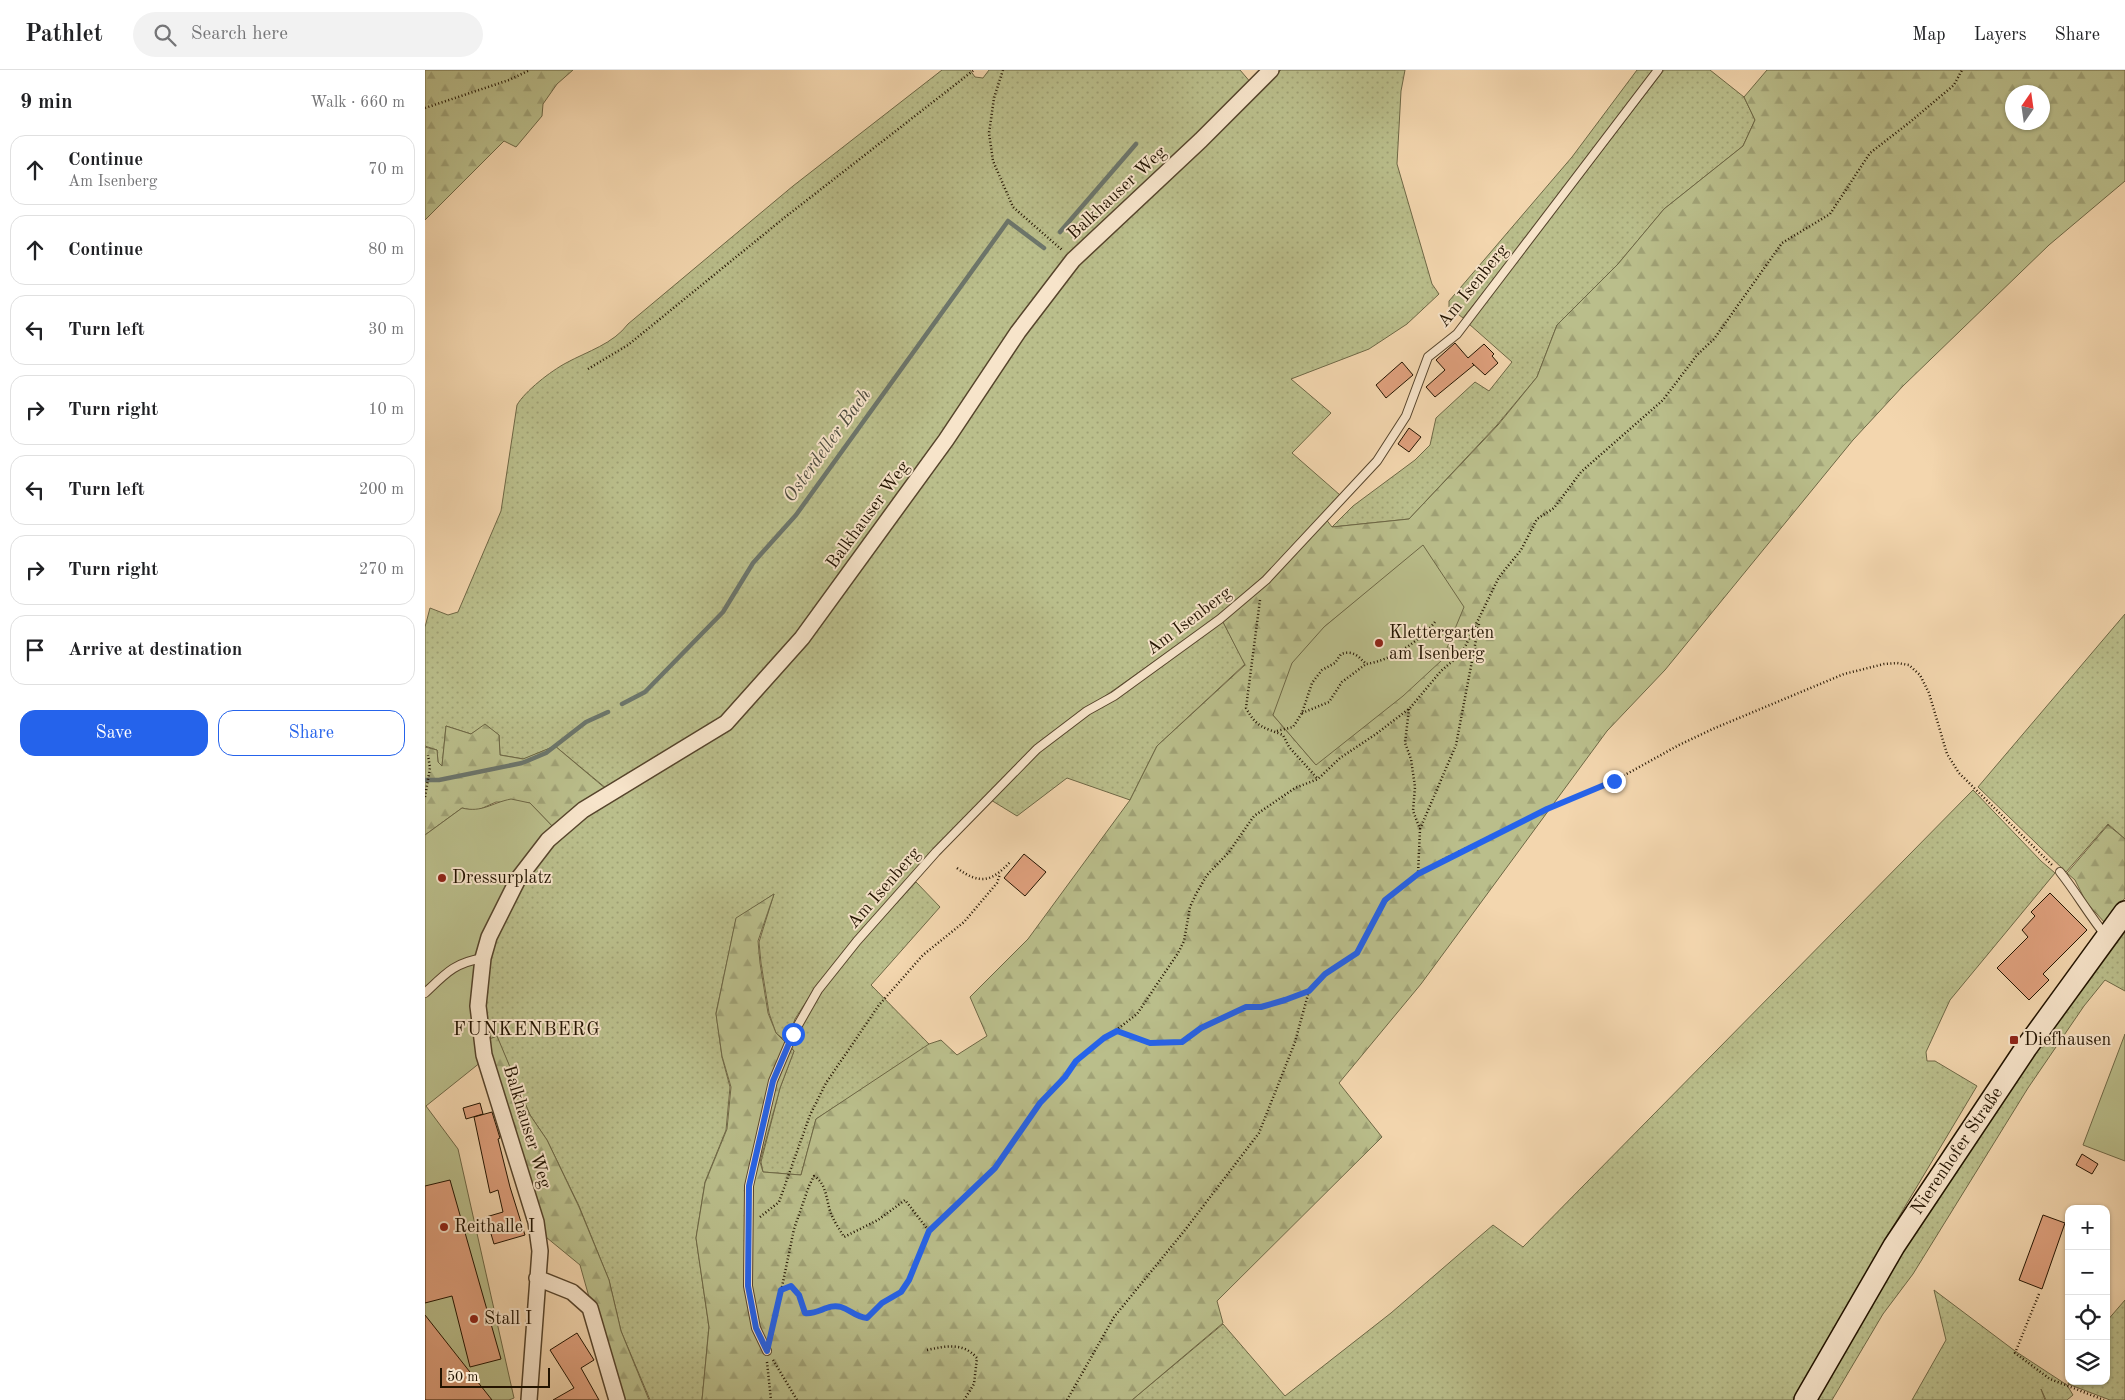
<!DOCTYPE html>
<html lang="en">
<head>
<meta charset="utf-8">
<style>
  body { margin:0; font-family:"Old Standard TT",serif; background:#f2f2f2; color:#202124 }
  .controls { position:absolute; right:15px; bottom:15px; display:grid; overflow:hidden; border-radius:10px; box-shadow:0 1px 4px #0004 }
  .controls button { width:45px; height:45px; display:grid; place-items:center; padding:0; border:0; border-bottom:1px solid #e0e0e0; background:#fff; color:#202124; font:25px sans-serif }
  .compass { position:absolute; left:1580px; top:15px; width:45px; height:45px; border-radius:50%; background:#fff; box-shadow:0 1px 4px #0004; rotate:13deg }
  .scale { position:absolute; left:15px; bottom:12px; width:110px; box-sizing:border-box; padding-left:5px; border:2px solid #221300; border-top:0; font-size:14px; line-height:18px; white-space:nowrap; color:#221300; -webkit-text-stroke:4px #f7e4ca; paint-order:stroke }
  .stop { position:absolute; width:15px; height:15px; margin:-11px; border:4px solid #2563eb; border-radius:50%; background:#fff }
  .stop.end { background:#2563eb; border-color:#fff; box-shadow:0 1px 5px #0008 }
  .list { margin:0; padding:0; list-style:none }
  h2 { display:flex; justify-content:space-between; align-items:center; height:65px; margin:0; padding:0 20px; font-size:21px }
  h2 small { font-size:16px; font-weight:400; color:#757577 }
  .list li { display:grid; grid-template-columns:32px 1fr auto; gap:15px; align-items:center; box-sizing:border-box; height:70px; margin:0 10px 10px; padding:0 10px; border:1px solid #e0e0e0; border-radius:15px }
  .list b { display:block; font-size:19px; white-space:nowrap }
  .list p { margin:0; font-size:16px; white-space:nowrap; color:#757577 }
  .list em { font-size:16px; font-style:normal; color:#757577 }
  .actions { display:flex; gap:10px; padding:15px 20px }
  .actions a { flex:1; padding:11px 0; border:1px solid #2563eb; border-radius:15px; text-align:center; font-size:18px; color:#2563eb }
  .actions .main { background:#2563eb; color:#fff }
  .icon { flex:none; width:28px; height:28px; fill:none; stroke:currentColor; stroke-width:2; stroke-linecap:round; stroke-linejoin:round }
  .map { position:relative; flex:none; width:1700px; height:1330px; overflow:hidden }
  header { display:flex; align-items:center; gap:30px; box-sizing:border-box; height:70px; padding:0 25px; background:#fff; border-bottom:1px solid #e0e0e0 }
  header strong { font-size:24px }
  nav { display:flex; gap:28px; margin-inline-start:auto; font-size:18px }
  .search { width:350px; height:45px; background:#f2f2f2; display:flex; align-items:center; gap:12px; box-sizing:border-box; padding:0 18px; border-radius:28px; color:#757577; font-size:19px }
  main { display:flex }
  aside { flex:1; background:#fff }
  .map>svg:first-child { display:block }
  .grass { fill:url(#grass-dots); stroke:#6e6846 }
  .forest { fill:url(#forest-firs); stroke:#6e6846; fill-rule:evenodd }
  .garden { fill:#babe8b; stroke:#6e6846 }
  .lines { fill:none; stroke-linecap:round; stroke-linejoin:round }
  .stream { stroke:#6c756b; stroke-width:4.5 }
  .building { fill:#dfa07d; stroke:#221300 }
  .service-casing { stroke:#56442c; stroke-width:10 }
  .minor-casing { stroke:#56442c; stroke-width:18 }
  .secondary-casing { stroke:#221300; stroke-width:24 }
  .path { stroke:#221300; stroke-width:2.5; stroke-dasharray:1 2.5; stroke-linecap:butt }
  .service { stroke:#f7e4ca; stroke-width:8 }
  .minor { stroke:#f7e4ca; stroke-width:15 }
  .secondary { stroke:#f7e4ca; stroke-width:21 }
  .route { stroke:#2563eb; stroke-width:6 }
  .poi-dot { fill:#8f2418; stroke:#f7e4ca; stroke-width:2 }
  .labels { text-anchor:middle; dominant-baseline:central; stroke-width:4; stroke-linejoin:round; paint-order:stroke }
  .street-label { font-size:18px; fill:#221300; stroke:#f7e4ca }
  .poi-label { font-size:18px; fill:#221300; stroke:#f7e4ca; text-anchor:start }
  .water-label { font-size:19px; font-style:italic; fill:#4d4c3f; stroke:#f7e4ca }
  .neighbourhood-label { font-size:19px; letter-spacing:1px; fill:#221300; stroke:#f7e4ca }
</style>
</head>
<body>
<header>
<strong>Pathlet</strong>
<div class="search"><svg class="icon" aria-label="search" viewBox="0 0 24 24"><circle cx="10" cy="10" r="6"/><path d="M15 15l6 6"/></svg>Search here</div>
<nav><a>Map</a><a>Layers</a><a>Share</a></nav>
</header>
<main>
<aside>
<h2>9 min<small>Walk · 660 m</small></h2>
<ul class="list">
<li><svg class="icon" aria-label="ahead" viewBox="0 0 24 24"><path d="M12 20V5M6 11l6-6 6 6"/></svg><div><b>Continue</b><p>Am Isenberg</p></div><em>70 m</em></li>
<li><svg class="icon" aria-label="ahead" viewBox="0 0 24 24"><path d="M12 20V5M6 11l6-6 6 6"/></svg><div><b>Continue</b></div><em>80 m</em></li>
<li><svg class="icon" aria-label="left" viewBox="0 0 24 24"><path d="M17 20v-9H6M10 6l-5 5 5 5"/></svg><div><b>Turn left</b></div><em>30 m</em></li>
<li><svg class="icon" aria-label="right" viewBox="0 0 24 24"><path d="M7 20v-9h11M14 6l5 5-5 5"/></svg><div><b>Turn right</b></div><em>10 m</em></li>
<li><svg class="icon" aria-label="left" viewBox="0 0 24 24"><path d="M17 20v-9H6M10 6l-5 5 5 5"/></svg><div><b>Turn left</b></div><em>200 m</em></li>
<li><svg class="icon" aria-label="right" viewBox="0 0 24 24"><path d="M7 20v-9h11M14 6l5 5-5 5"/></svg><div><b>Turn right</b></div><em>270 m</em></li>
<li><svg class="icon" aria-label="arrive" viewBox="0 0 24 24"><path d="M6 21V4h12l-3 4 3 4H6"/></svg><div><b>Arrive at destination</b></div></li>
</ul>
<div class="actions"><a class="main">Save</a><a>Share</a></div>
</aside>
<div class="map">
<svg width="1700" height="1330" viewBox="0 0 1700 1330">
  <defs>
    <pattern id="grass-dots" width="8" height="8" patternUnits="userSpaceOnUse" patternTransform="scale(1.25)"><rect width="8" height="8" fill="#babe8b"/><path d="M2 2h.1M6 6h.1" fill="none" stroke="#a0a276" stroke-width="1.8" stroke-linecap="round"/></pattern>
    <pattern id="forest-firs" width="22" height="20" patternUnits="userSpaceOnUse" patternTransform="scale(1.25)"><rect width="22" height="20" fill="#babe8b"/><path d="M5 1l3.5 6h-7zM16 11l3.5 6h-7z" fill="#a0a276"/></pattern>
  </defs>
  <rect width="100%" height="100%" fill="#f3d6ae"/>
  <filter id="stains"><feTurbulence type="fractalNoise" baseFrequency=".004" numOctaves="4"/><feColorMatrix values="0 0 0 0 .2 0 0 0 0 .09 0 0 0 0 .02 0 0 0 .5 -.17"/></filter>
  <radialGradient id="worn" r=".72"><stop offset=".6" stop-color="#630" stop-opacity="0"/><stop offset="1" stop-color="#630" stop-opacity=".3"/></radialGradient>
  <path class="grass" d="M 517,0 L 545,0 L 550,7 L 558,8 L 564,0 L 815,0 L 827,14 L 643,188 L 373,565 L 297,649 L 182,719 L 130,676 L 99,689 L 75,685 L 74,665 L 60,655 L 46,664 L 21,656 L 17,696 L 13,692 L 12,680 L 0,676 L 0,557 L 5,538 L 23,545 L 33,542 L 76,441 L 92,335 C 100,321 126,301 141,293 C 163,281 188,274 203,254 L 368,116 Z
    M 856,0 L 980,0 L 976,21 L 972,94 L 1007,214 L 1014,224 L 982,254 L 944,279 L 866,309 L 906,343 L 867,383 L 915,425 L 840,505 L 792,547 L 618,670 C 681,634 740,595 797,550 L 820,594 L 732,676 L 705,730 L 642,708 L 592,746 L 561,727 L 390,918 L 370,949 L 362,972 L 351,963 L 344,943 L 336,893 L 334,872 L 349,824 L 311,849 L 291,943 L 297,987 L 305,1017 L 301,1060 L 280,1112 L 271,1168 L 284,1257 L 277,1330 L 225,1330 L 196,1261 L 184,1210 L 154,1136 L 122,1070 L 105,1045 L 72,967 L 62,970 L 58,935 L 66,880 L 96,812 L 126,773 L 165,743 L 303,657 L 653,195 Z
    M 1212,0 L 1228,0 L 1133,127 L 1038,248 L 1024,237 L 1024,231 L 1147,87 Z
    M 1239,0 L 1285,0 L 1319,27 L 1330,50 L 1318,76 L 1239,139 L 1193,194 L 1132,255 L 1112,307 L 1072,355 L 984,449 L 907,457 L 928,436 L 990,390 L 1005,375 L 1011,348 L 1050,312 L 1064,321 L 1087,292 L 1044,254 Z
    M 1700,544 L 1700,769 L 1683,754 L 1641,802 L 1553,717 Z
    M 1548,720 L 1616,791 L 1630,803 L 1525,930 L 1501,982 L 1502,991 L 1510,991 L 1552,1016 L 1463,1165 L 1369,1330 L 707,1330 L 798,1254 L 860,1326 L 966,1243 L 1068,1155 L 1098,1177 Z
    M 491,812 L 515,837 L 446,915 L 505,975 L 391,1049 L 376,1105 L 338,1102 L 336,1092 L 355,1018 L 369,981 L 366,977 C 393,913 445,863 491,812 Z
    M 1700,859 L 1700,921 L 1680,910 L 1659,936 L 1603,1018 L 1488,1204 L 1458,1244 L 1407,1330 L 1388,1330 L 1446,1229 L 1595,1000 Z
    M 1509,1220 L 1590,1281 L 1642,1315 L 1648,1325 L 1642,1330 L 1621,1330 L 1616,1319 L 1620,1330 L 1487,1330 L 1521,1270 Z
    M 1700,1230 L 1700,1330 L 1685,1330 L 1643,1314 L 1644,1311 L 1681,1311 L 1681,1252 Z"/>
  <path class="forest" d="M 0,0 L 148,0 L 132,14 L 118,34 L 117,46 L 91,77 L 79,71 L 0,150 Z
    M 1342,0 L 1700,0 L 1700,111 L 1624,175 L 1478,316 L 1428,370 L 1240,600 L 1182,661 L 996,914 L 914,1013 L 957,1067 L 792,1231 L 798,1253 L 707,1330 L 277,1330 L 284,1257 L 271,1168 L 280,1113 L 302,1059 L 306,1017 L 297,986 L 291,944 L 311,848 L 349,824 L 333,871 L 335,893 L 343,943 L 351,963 L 369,981 L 355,1018 L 335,1092 L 338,1102 L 376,1105 L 391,1049 L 504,974 L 516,970 L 532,985 L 562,966 L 545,927 L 603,869 L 705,730 L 732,676 L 820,595 L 797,550 L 900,448 L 907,457 L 984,449 L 1073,355 L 1112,307 L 1132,255 L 1193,194 L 1239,139 L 1318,76 L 1330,50 L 1319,27 ZM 1588,22 L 1618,22 L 1618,52 L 1588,52 ZM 934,529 L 891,695 L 848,645 L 899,557 Z
    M 60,654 L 74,665 L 75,685 L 98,689 L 130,676 L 181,719 L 129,758 L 105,733 L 71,732 L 51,741 L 37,738 L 0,765 L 0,677 L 12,680 L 13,692 L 17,696 L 21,656 L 46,664 Z
    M 1683,755 L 1700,769 L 1700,828 L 1680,853 L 1661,832 L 1650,810 L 1642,803 Z
    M 72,966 L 105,1045 L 122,1070 L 154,1137 L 184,1210 L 196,1261 L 224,1330 L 193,1330 L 155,1195 L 116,1163 L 69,1001 L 62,970 Z"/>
  <path class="garden" d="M 998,475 L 1039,537 L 1017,590 L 978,626 L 891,695 L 848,645 L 867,593 L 899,557 Z
    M 86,729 L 105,733 L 129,758 L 55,875 L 56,992 L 1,1036 L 33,1079 L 89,1328 L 84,1330 L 0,1330 L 0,765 L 37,738 C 57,743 66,733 86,729 Z
    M 1700,964 L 1700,1091 L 1658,1075 Z"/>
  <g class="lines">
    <path class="stream" d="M 635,162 L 711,74
      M 197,634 L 220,622 L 298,542 L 328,493 L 371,445 L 583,151 L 619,178
      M 0,710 L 14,710 L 97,693 L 121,683 L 161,652 L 183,642"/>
  </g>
  <path class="building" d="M 1030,273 L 1043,288 L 1059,274 L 1069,284 L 1067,286 L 1073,293 L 1060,305 L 1047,293 L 1049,295 L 1010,327 L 1001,317 L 1020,300 L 1011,290 Z
    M 977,292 L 988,305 L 961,328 L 951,315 Z
    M 984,358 L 996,367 L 984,382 L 973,374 Z
    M 599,784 L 621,802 L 600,826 L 579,808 Z
    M 1625,823 L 1662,860 L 1618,904 L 1624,910 L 1604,930 L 1572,898 L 1603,867 L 1597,860 L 1610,846 L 1606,842 Z
    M 55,1033 L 58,1044 L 41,1049 L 38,1038 Z
    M 67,1042 L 75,1068 L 73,1069 L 85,1117 L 100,1165 L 69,1174 L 61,1147 L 78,1142 L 73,1120 L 65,1123 L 49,1047 Z
    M 1657,1084 L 1673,1094 L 1667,1104 L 1651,1095 Z
    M 25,1110 L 76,1289 L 45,1297 L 27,1226 L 0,1233 L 0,1116 Z
    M 1618,1145 L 1640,1153 L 1617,1219 L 1594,1210 Z
    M 0,1245 L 67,1330 L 0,1330 Z
    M 152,1263 L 169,1290 L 156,1298 L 174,1330 L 128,1330 L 149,1318 L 125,1280 Z"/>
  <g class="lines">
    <g class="service-casing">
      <path id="service" d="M 1635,802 C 1651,822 1664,845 1681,866
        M 0,923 C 21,903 29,893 58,888
        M 342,1281 L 331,1258 L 323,1216 L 324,1116 L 348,1011 L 368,964 L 393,920 L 432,871 L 511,782 L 612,679 L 662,641 L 689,626 L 795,549 L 841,510 L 952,391 L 981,346 L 1003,287 L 1032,264 L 1233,0"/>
    </g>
    <g class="minor-casing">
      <path id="minor" d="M 112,1208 L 147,1222 L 165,1238 L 192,1330
        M 104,1330 L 115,1181 L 111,1152 L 59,985 L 53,936 L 58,888 L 64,867 L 93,809 L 123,770 L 158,740 L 301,653 L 377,568 L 521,370 L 593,262 L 648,190 L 776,70 L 846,0"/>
    </g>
    <g class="secondary-casing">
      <path id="secondary" d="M 1380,1330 L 1469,1176 L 1601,978 L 1700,842"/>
    </g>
    <path class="path" d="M 578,0 L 569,28 L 564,63 L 568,91 L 588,137 L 637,180
      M 0,38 L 84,10 L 105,0
      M 163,299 L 203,275 L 359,148 L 549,0
      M 835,530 L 821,638 C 832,658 838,657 858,665 L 864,677 L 893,709
      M 984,639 L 980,673 L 986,689 L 990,717 L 988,741 L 995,759 L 993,804
      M 877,643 L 904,632 L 917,612 L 941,594
      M 852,661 L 868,657 L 877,643 L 887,613 L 897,600 L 910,593 L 916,584 C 928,580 933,586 941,594 C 965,591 995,571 1010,552
      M 0,727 L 5,698 L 3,685
      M 995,759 L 1031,675 L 1054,554
      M 532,798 C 555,815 567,812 586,791
      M 692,961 L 725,973 L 757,972 L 776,958 L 821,937 L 836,937 L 860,930 L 884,921
      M 335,1147 L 354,1132 L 385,1045 L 401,1013 L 454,935 L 498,885 L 539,852 L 572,813 L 575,804
      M 356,1220 L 366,1216 L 374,1225 L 380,1243 C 393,1245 403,1233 416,1237 C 426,1240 430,1247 442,1248 L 457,1233 L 476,1222 L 484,1210 L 504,1161 L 570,1098 L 615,1033 L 640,1007 L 651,991 L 712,944 L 753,883 L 759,871 L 765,837 L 771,824 L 782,805 L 804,782 L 829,746 L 870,718 L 893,709 L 915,688 L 951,664 L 985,638 L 1016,601 L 1037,583 L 1074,507 L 1096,480 L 1112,449 L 1129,438 L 1156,402 L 1238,330 L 1272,285 L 1289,269 L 1357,173 L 1405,144 L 1445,83 L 1485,52 L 1529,15 L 1537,0
      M 1614,1224 L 1590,1283 L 1625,1309 L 1679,1330
      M 347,1265 L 369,1159 L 384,1116 L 389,1106 C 403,1114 401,1134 407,1146 C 410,1153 415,1160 419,1167 L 453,1150 L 480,1130 L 504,1161
      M 502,1280 C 521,1276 538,1272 552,1288 L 549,1314 L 539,1330
      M 348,1290 L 372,1330
      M 342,1292 L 346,1330
      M 642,1330 L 689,1247 L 760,1160 L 834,1063 L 870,972 L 884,921 L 900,905 L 932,883 L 961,831 L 993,804 L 1021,788 L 1122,739 L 1189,711 L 1254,675 L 1290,658 L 1419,604 L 1459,594 L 1472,593 L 1484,595 L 1495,605 L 1504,623 L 1522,684 L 1534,703 L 1627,795"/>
    <use href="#service" class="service"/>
    <use href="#minor" class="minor"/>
    <use href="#secondary" class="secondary"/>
  </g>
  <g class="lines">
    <path class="route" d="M 368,964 L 348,1011 L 324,1116 L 323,1216 L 331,1258 L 342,1281 L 356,1220 L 366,1216 L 374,1225 L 380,1243 C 393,1245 403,1233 416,1237 C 426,1240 430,1247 442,1248 L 457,1233 L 476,1222 L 484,1210 L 504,1161 L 570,1098 L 615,1033 L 640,1007 L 651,991 L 679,968 L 692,961 L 725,973 L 757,972 L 776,958 L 821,937 L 836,937 L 860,930 L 884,921 L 900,904 L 932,883 L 960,830 L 993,804 L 1122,739 L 1189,711"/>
  </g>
  <g class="poi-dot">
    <circle cx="954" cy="573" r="5"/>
    <circle cx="17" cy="808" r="5"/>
    <rect x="1584" y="965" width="10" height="10" rx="2.5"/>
    <circle cx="19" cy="1157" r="5"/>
    <circle cx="49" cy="1249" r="5"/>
  </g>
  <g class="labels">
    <g class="street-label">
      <text transform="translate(692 123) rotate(-43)">Balkhauser Weg</text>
      <text transform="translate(1048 216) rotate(-51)">Am Isenberg</text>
      <text transform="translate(443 445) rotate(-54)">Balkhauser Weg</text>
      <text transform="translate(764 551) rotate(-37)">Am Isenberg</text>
      <text transform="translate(459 818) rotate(-49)">Am Isenberg</text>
      <text transform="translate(102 1057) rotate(73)">Balkhauser Weg</text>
      <text transform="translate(1532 1081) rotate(-56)">Nierenhofer Straße</text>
    </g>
    <g class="poi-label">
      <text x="964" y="563">Klettergarten<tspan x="964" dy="21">am Isenberg</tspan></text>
      <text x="27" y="808">Dressurplatz</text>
      <text x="1599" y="970">Diefhausen</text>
      <text x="29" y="1157">Reithalle I</text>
      <text x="59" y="1249">Stall I</text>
    </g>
    <g class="water-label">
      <text transform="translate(403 376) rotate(-54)">Osterdeller Bach</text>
    </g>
    <g class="neighbourhood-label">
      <text x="102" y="960">FUNKENBERG</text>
    </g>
  </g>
  <rect width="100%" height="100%" filter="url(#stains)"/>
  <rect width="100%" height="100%" fill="url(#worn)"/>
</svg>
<div class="controls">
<button>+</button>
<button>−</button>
<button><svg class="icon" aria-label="locate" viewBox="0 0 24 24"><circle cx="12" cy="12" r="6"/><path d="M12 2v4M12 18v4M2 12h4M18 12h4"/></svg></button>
<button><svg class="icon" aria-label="layers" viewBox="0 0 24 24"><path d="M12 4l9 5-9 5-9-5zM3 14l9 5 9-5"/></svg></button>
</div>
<svg class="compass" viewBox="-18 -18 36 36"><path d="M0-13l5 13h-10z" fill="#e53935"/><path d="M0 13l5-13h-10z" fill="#757577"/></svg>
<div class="scale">50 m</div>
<div class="stop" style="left:368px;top:964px"></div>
<div class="stop end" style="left:1189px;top:711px"></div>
</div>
</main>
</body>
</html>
